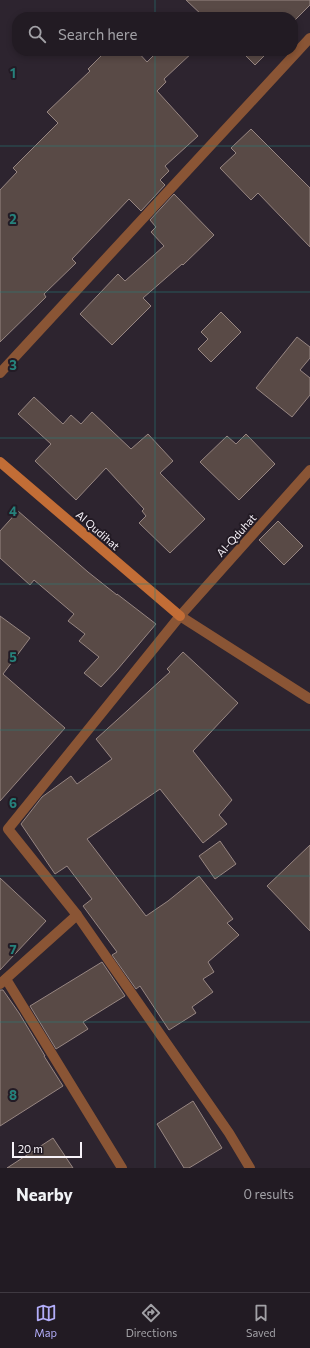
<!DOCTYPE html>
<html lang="en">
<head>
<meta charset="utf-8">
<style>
  body { margin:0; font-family:Commissioner,sans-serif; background:#2a242b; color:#f1f3f6 }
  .scale { position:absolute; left:12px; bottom:10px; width:70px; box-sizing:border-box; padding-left:4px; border:2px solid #f7f2f9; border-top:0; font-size:11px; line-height:14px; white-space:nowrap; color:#f7f2f9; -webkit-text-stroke:3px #231b25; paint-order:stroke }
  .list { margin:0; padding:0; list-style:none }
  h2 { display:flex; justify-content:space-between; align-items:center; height:52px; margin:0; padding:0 16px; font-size:17px }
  h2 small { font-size:13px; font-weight:400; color:#a2a1a6 }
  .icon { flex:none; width:22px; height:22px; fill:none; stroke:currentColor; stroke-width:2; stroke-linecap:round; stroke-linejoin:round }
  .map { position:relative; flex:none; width:310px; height:1168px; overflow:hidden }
  .search { position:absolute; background:#221b23; box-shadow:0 2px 6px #0003; left:12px; right:12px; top:12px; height:44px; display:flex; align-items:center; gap:10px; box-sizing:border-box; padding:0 14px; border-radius:16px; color:#a2a1a6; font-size:15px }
  .sheet { height:124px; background:#221b23 }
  nav { display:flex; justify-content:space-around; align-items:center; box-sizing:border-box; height:56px; border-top:1px solid #3f3941; background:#221b23; font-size:11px; color:#a2a1a6 }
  nav a { display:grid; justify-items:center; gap:2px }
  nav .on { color:#b2adf9 }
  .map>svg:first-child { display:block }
  .building { fill:#594a46; stroke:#978682 }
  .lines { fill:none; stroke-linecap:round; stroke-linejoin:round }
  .lane { stroke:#8a5535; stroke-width:10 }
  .street { stroke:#8a5535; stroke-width:10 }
  .secondary { stroke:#c26d36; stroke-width:10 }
  .grid { fill:none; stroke:#26827c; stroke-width:1; stroke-opacity:0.55 }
  .labels { text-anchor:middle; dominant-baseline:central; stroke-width:4; stroke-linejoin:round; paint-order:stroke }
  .street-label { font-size:11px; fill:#f7f2f9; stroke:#231b25 }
  .grid-label { font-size:13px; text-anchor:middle; font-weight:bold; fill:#26827c; stroke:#231b25; stroke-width:4; stroke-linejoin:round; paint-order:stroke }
</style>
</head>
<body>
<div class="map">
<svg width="310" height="1168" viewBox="0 0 310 1168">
  <rect width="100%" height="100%" fill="#2d242f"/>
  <path class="building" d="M 186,0 L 310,0 L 310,5 L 293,22 L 293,17 L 204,17 Z
    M 106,51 L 137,51 L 147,62 L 158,51 L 194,51 L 164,79 L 166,82 L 157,91 L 198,136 L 165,166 L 169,171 L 160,180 L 165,185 L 141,211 L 129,199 L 72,259 L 76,263 L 44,294 L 46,297 L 0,342 L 0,190 L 17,172 L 13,168 L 58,123 L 47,112 L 90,71 L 88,69 Z
    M 241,51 L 269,51 L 255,65 Z
    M 251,129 L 310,188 L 310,247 L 258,193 L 251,200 L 220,168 L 236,153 L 231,148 Z
    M 174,194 L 214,235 L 183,265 L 182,264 L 143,298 L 151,306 L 112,345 L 80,314 L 118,274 L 125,281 L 164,246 L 151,232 L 156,227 L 150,220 Z
    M 221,312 L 241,332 L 211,362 L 198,349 L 208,339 L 201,332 Z
    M 297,337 L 310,347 L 310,358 L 300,370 L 310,378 L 310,395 L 292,417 L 256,388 Z
    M 34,397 L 63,424 L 71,415 L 81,424 L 92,412 L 131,449 L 148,434 L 173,461 L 160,473 L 205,519 L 170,553 L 139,523 L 146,516 L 142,511 L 144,509 L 106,468 L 76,500 L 35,461 L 51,444 L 18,414 Z
    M 246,434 L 275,464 L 239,500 L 200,462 L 227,436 L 236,444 Z
    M 18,511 L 88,572 L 117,595 L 117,594 L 156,624 L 117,670 L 101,687 L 84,673 L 99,657 L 79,641 L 85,634 L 68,621 L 74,614 L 34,580 L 30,585 L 0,558 L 0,531 Z
    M 278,521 L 303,546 L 284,565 L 259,540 Z
    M 0,616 L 30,638 L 3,674 L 65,728 L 0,801 Z
    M 183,652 L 238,703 L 193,751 L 232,800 L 219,815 L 227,824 L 203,843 L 160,789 L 87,839 L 146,916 L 168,901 L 199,876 L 233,919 L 227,923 L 239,935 L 208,962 L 214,972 L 203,979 L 213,992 L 192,1007 L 196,1013 L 169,1030 L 140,986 L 136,989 L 112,955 L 117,952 L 83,906 L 92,899 L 67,866 L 55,874 L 21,824 L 42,797 L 71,776 L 77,784 L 112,759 L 96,739 L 170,672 L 167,669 Z
    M 220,841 L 236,864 L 215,879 L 199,856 Z
    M 310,845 L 310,931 L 267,886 Z
    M 0,878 L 46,921 L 0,970 Z
    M 102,962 L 125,996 L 83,1022 L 88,1029 L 56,1049 L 30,1006 Z
    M 0,990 L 3,990 L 19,1013 L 45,1056 L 44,1056 L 63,1086 L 0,1126 Z
    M 193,1101 L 222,1148 L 189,1168 L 184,1168 L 157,1124 Z
    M 53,1138 L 73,1168 L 7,1168 Z"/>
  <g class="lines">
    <path class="lane" d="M 180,616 L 310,699
      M 77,915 L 229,1133 L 250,1168
      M 6,979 L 122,1168"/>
    <path class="street" d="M 0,373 L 310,38
      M 0,984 L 77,915 L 8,829 L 180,616 L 310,470"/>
    <path class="secondary" d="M 0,462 L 180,616"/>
  </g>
  <path class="grid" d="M 155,0 L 155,17M 155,51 L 155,1168M 0,146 L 310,146M 0,292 L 310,292M 0,438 L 310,438M 0,584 L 310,584M 0,730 L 310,730M 0,876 L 310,876M 0,1022 L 310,1022"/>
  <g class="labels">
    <g class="street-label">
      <text transform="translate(98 530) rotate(41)">Al Qudihat</text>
      <text transform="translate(236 535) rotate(-48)">Al-Qduhat</text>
    </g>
  </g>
  <g class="grid-label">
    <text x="13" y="78">1</text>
    <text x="13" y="224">2</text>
    <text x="13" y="370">3</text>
    <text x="13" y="516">4</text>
    <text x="13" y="662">5</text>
    <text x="13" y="808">6</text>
    <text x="13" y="954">7</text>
    <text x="13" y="1100">8</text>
  </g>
</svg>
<div class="scale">20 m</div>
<div class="search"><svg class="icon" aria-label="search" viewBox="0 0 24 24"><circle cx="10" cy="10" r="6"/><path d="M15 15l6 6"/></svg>Search here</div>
</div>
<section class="sheet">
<h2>Nearby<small>0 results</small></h2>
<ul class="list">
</ul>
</section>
<nav>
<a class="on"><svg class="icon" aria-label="map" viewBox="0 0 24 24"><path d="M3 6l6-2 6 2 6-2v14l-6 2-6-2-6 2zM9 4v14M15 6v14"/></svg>Map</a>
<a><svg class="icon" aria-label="directions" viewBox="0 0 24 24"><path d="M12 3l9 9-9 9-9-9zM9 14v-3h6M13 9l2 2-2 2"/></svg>Directions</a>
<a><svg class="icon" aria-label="saved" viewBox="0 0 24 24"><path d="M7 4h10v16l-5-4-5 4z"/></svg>Saved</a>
</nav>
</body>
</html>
